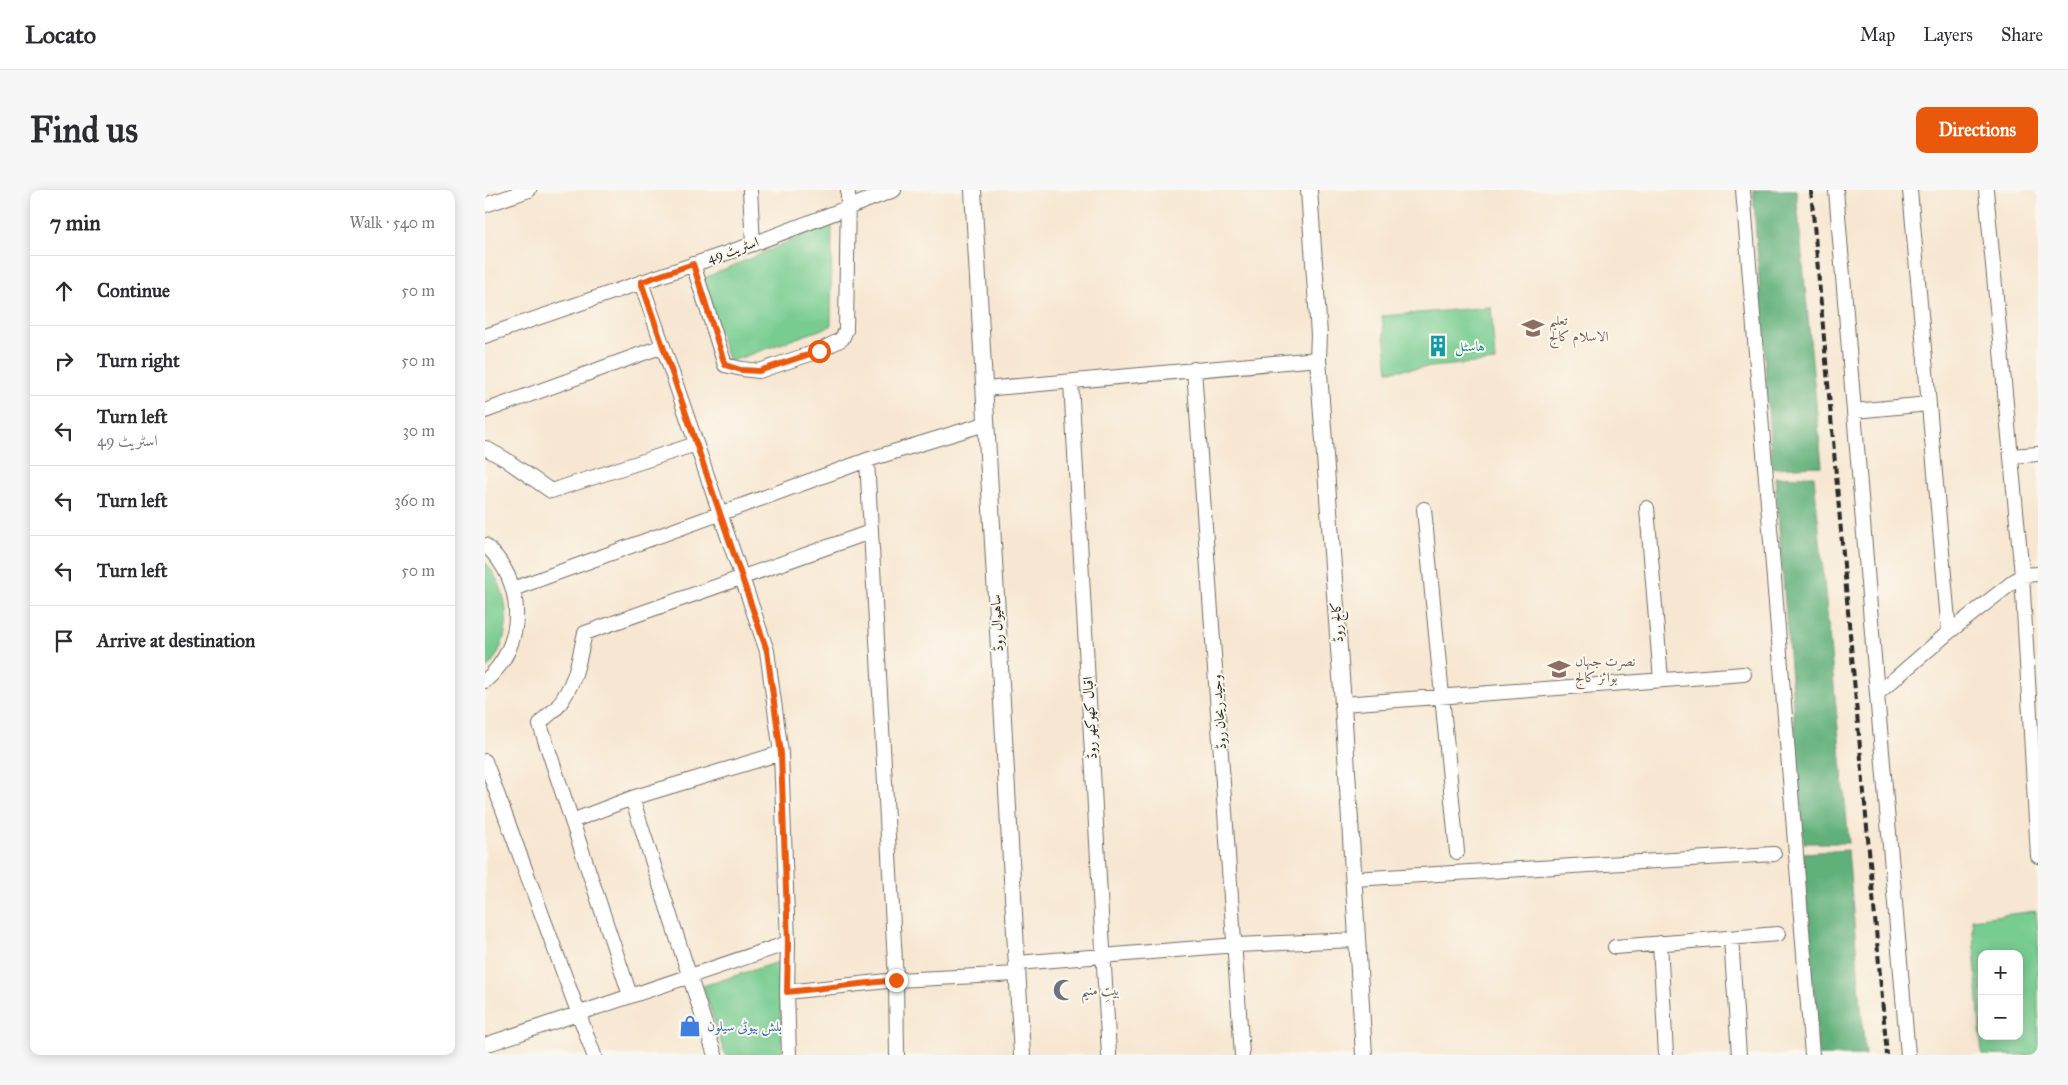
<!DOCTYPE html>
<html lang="en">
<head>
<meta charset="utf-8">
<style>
  body { margin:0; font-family:"IM FELL Great Primer",Amiri,serif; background:#f7f7f7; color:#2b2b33 }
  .controls { position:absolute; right:15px; bottom:15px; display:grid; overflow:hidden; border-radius:10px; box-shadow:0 2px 12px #0003 }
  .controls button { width:45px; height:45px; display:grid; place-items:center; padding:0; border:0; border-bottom:1px solid #e1e1e2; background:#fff; color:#2b2b33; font:25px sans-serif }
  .stop { position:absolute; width:15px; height:15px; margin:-11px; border:4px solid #ea580c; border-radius:50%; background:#fff }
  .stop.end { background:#ea580c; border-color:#fff; box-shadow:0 1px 5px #0008 }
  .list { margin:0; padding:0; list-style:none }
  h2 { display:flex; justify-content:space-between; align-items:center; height:65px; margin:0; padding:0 20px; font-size:21px }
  h2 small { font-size:16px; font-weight:400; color:#7c7c81 }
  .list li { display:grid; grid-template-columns:32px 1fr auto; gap:15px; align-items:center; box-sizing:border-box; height:70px; padding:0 20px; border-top:1px solid #e1e1e2 }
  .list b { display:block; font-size:19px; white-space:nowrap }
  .list p { margin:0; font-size:16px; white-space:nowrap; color:#7c7c81 }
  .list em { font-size:16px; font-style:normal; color:#7c7c81 }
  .icon { flex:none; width:28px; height:28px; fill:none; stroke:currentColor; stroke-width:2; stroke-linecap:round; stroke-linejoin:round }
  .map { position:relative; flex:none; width:1553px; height:865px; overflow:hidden; border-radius:10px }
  header { display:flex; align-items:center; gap:30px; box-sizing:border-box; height:70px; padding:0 25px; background:#fff; border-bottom:1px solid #e1e1e2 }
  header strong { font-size:24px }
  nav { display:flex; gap:28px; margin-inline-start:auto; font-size:18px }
  .intro { display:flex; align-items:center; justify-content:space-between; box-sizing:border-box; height:120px; padding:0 30px }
  h1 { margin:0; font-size:35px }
  .button { padding:12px 22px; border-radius:10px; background:#ea580c; color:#fff; font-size:18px; font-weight:700 }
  main { display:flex; gap:30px; padding:0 30px }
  aside { flex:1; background:#fff; border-radius:10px; box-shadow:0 2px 12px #0003 }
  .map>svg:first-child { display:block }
  .green { fill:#77cc90; stroke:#517c5e; fill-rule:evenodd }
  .forest { fill:#61b07a; stroke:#466e52 }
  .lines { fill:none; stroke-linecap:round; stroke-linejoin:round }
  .minor-casing { stroke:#726d65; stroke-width:16 }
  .major-casing { stroke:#726d65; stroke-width:18 }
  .minor { stroke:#fff; stroke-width:14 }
  .major { stroke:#fff; stroke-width:16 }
  .rail { stroke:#2b2b2b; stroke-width:4; stroke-dasharray:8 4; stroke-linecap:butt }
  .route { stroke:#ea580c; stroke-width:6 }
  .labels { text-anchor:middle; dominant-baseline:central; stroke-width:4; stroke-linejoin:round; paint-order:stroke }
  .street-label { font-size:14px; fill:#2b2b2b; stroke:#fbf7ec }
  .education-label { font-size:14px; fill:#785e54; stroke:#fbf7ec; text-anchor:start }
  .culture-label { font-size:14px; fill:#0d838f; stroke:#fbf7ec; text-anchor:start }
  .worship-label { font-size:14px; fill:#5b616d; stroke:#fbf7ec; text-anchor:start }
  .shop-label { font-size:14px; fill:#366cbe; stroke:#fbf7ec; text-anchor:start }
</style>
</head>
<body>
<header>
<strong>Locato</strong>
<nav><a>Map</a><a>Layers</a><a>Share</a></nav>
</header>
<div class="intro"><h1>Find us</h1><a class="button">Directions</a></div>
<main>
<aside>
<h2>7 min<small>Walk · 540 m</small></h2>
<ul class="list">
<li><svg class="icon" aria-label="ahead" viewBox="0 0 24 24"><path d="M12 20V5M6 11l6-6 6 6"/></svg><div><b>Continue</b></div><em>50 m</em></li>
<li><svg class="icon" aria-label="right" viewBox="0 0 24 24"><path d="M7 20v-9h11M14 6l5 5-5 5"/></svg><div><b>Turn right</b></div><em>50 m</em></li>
<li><svg class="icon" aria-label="left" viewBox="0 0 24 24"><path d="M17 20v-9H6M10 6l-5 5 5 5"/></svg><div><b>Turn left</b><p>اسٹریٹ 49</p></div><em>30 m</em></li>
<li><svg class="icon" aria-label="left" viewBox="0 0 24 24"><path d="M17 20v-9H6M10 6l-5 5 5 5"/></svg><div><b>Turn left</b></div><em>360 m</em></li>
<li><svg class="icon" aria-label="left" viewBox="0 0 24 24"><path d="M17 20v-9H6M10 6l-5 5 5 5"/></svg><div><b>Turn left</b></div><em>50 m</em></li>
<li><svg class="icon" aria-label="arrive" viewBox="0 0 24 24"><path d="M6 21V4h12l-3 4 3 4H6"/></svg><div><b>Arrive at destination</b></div></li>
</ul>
</aside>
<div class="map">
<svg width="1553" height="865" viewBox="0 0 1553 865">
  <rect width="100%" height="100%" fill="#fbf7ec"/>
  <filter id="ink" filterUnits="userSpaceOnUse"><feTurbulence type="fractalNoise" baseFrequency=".02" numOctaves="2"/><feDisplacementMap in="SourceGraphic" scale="10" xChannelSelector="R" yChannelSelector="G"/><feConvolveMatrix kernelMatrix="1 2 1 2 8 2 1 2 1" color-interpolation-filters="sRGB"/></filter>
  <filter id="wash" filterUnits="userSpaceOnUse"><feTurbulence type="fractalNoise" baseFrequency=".0096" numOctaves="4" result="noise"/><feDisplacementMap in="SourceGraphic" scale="20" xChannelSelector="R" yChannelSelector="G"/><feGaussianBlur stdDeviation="1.12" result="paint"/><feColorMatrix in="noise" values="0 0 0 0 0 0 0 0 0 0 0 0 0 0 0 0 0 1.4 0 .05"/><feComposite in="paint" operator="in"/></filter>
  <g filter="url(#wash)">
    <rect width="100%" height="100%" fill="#f7e7d2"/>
    <path class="green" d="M 347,33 L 346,136 L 244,172 L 217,89 Z
      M 1006,117 L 1010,171 L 903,181 L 897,126 Z
      M 0,372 C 27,402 30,451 0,480 Z
      M 1551,721 L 1553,743 L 1553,865 L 1497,865 L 1487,729 ZM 1497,764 L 1534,764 L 1534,846 L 1497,846 Z
      M 293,772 L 298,865 L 240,865 L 218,796 Z"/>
    <path class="forest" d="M 1268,0 L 1311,0 L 1337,276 L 1287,278 Z
      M 1329,286 L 1364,653 L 1319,653 L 1290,287 Z
      M 1363,660 L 1380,865 L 1333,865 L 1318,663 Z"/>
  </g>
  <g filter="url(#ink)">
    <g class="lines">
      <g class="minor-casing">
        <path id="minor" d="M 265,0 L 268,54
          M 1258,0 L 1327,865
          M 1351,0 L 1392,504 L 1423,865
          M 1425,0 L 1464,442
          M 1501,0 L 1537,385 L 1553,666
          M 0,15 L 44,0
          M 208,74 L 240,175 L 257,179 L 274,181 L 334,161 L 357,149 L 361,140 L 363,0
          M 156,92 L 282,461 L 296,563 L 303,753 L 302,802 L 304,865
          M 0,146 L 268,54 L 409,0
          M 709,179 L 757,865
          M 586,192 L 624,865
          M 499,199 L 833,169
          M 0,221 L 178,156
          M 1369,221 L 1444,214
          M 0,258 L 20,269 L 66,301 L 211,254
          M 1526,266 L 1553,264
          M 382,270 L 411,790 L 412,865
          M 1162,318 L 1176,490
          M 939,319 L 972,662
          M 0,355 C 41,391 42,455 0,491
          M 28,399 L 382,270 L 500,234
          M 1392,504 L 1464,442 L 1537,385 L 1553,384
          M 858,514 L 1259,484
          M 0,571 L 109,865
          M 147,608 L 230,865
          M 87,631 L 147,608 L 296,563
          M 868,689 L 1289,664
          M 1246,748 L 1254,865
          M 1175,753 L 1181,865
          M 1130,757 L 1293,744
          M 532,773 L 751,755 L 871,750
          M 302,802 L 411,790 L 533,784
          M 145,805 L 55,535 C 58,527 68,523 73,516 C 92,490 93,472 100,443 L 385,342
          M 0,855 L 303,753"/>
      </g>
      <g class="major-casing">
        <path id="major" d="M 488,0 L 537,865
          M 824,0 L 834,145 L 833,169 L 858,514 L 879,865"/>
      </g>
      <use href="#minor" class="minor"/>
      <use href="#major" class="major"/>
      <path class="rail" d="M 1326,0 L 1402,865"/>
    </g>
  </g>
  <g class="lines" filter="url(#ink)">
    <path class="route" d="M 334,161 L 274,181 L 256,180 L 240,175 L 208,74 L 156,92 L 282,461 L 296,564 L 303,753 L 302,802 L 411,790"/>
  </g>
  <defs>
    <g id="university-bare" transform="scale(1.725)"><path d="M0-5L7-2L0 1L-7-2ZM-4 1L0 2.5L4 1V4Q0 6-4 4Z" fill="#8d6e63" stroke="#fbf7ec" stroke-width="2.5" paint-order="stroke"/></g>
    <g id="building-bare" transform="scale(1.725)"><path d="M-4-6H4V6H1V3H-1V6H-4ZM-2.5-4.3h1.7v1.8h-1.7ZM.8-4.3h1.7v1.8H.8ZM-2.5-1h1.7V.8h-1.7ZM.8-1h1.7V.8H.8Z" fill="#0f9aa8" stroke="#fbf7ec" stroke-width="2.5" paint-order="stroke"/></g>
    <g id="mosque-bare" transform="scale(1.725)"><path d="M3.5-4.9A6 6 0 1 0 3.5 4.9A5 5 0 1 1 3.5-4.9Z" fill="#6b7280" stroke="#fbf7ec" stroke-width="2.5" paint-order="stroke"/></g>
    <g id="shop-bare" transform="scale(1.725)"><path d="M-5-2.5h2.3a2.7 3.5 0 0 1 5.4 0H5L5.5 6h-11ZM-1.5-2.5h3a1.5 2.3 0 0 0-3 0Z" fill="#3f7fe0" stroke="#fbf7ec" stroke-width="2.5" paint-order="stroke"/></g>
  </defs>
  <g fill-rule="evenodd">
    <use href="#university-bare" x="1048" y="138"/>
    <use href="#building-bare" x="953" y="156"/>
    <use href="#university-bare" x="1074" y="479"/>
    <use href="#mosque-bare" x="579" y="800"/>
    <use href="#shop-bare" x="205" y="836"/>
  </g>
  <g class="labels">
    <g class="street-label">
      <text transform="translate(248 60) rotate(-19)">اسٹریٹ 49</text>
      <text transform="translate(852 432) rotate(-94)">کالج روڈ</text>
      <text transform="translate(512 433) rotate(-93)">ساہیوال روڈ</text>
      <text transform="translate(734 522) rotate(-94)">وحید ریحان روڈ</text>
      <text transform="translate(605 528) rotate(-93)">اقبال کھوکھر روڈ</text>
    </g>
    <g class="education-label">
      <text x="1064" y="130">تعلیم<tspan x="1064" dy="16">الاسلام کالج</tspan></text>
      <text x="1090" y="471">نصرت جہاں<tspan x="1090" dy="16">بوائز کالج</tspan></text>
    </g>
    <g class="culture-label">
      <text x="970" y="156">ہاسٹل</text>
    </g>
    <g class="worship-label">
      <text x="596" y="800">بیتِ منیم</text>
    </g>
    <g class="shop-label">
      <text x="222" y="836">بلش بیوٹی سیلون</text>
    </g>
  </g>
</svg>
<div class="controls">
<button>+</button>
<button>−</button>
</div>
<div class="stop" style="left:334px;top:161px"></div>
<div class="stop end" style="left:411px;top:790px"></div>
</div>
</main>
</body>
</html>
